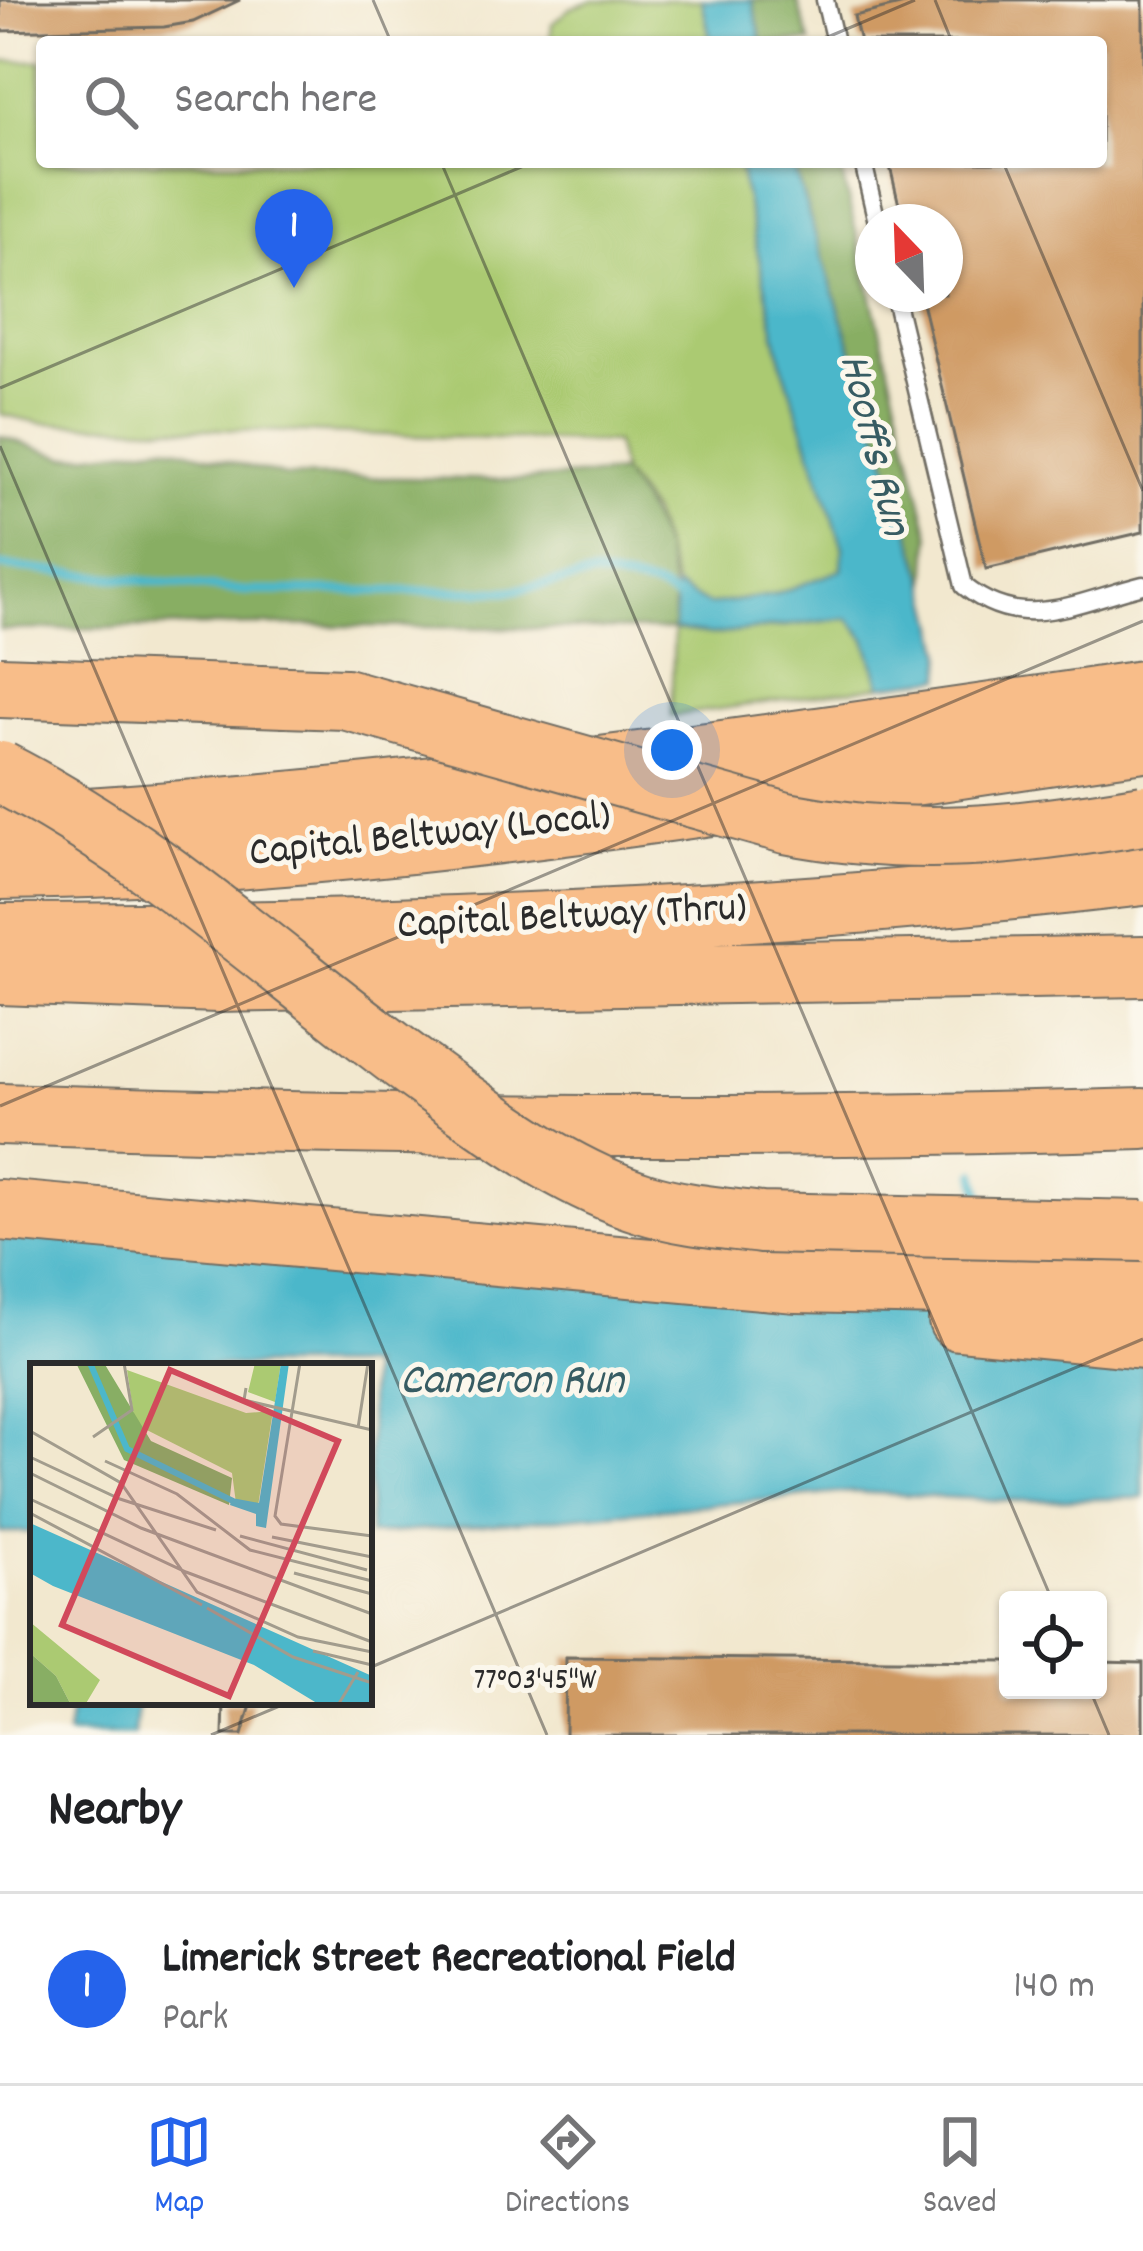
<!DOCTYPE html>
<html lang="en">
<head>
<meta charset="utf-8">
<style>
  body { margin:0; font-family:Dekko,sans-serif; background:#f6f6f6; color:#202124 }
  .controls { position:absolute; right:36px; bottom:36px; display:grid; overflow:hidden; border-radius:12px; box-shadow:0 3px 9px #0004 }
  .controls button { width:108px; height:108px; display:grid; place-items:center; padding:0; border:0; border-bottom:3px solid #e0e0e0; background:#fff; color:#202124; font:60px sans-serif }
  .compass { position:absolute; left:855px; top:204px; width:108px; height:108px; border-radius:50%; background:#fff; box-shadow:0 3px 9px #0004; rotate:337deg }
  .you { position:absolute; left:672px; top:750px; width:42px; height:42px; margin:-30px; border:9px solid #fff; border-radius:50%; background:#1a73e8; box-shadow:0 0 0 18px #1a73e833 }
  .badge { display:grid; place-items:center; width:78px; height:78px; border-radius:50%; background:#2563eb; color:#fff; font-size:39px; font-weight:700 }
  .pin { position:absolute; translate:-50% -99px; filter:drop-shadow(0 3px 6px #0008) }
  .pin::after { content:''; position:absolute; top:63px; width:42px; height:36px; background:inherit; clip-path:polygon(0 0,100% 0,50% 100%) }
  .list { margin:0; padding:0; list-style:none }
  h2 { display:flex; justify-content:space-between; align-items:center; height:156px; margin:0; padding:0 48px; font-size:51px }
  h2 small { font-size:39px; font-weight:400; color:#757577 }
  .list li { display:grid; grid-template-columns:78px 1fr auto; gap:36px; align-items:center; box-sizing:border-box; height:192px; padding:0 48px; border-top:3px solid #e0e0e0 }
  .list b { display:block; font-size:45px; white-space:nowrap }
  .list p { margin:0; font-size:39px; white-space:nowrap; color:#757577 }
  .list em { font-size:39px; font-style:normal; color:#757577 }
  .icon { flex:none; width:66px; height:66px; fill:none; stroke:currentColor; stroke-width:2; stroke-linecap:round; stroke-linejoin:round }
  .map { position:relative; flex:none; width:1143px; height:1735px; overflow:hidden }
  .search { position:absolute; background:#fff; box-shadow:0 3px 9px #0004; left:36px; right:36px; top:36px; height:132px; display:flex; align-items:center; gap:30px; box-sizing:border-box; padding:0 42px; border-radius:12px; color:#757577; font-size:45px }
  .sheet { height:348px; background:#fff }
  nav { display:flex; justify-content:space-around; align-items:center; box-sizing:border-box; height:168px; border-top:3px solid #e0e0e0; background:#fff; font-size:33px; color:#757577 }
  nav a { display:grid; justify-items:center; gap:6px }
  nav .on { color:#2563eb }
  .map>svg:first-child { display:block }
  .green { fill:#abca72; stroke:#6b7a4e; stroke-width:3 }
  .forest { fill:#88ae64; stroke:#5a6c48; stroke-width:3 }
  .water { fill:#4cb7ca; stroke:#3c717a; stroke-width:3 }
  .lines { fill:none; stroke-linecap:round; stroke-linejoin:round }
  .stream { stroke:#4cb7ca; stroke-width:9 }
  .building { fill:#cf9a63 }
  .lane-casing { stroke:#716d64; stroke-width:21 }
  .highway-casing { stroke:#716d64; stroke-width:64 }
  .lane { stroke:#fff; stroke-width:16 }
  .highway { stroke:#f8bd89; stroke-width:60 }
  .highway-bridge-casing { stroke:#716d64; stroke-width:64; stroke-linecap:butt }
  .highway-bridge { stroke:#f8bd89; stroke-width:60 }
  .ticks { fill:none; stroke:#2b2b2b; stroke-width:3; stroke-opacity:0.45 }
  .labels { text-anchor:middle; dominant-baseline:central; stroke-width:10; stroke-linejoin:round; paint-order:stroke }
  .street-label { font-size:42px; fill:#2b2b2b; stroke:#fbf7ec }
  .water-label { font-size:45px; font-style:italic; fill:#375c63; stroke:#fbf7ec }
  .inset-river { fill:none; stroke:#4cb7ca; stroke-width:6 }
  .inset-road { fill:none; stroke:#a29c8d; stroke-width:3 }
  .view { fill:#d1495b; fill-opacity:0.15; stroke:#d1495b; stroke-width:6 }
  .inset-edge { fill:none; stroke:#2b2b2b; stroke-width:6 }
  .ticks-label { font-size:30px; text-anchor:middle; fill:#2b2b2b; stroke:#fbf7ec; stroke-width:10; stroke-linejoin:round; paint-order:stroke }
</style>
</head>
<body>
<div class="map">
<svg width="1143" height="1735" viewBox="0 0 1143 1735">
  <rect width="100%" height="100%" fill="#fbf7ec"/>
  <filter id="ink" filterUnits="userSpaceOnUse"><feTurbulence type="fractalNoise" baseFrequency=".00833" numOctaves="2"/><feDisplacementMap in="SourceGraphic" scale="24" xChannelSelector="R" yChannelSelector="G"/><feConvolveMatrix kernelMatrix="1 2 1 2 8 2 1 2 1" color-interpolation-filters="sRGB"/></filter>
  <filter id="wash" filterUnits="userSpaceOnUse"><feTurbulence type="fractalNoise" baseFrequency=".004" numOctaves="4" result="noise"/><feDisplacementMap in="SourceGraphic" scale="48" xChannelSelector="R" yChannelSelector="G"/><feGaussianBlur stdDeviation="2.7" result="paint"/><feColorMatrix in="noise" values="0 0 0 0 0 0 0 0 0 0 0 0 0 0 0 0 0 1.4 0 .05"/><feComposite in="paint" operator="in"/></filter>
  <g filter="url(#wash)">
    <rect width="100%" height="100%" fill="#f2e8cf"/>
    <path class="green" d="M 594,0 L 702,0 L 711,42 L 550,42 L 552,24 L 570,8 Z
      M 0,61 L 42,61 L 42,162 L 738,162 L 782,364 L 843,548 L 842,571 L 773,595 L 709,605 L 676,587 L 652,513 L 622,473 L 615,443 L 41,423 L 0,414 Z
      M 849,618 L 866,639 L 881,686 L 671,716 L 674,630 L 712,635 Z"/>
    <path class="forest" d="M 752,0 L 797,0 L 810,42 L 762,42 Z
      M 792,162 L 839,162 L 930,536 L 927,585 Z
      M 0,436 L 66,457 L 165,445 L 286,476 L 520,480 L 622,473 C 658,522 677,569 674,630 L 266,625 L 0,630 Z"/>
    <path class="water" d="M 702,0 L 752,0 L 762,42 L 711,42 Z
      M 738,162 L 792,162 L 927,585 L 944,654 L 942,678 L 881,686 L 866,639 L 848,618 L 712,635 L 674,630 L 676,587 L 709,605 L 773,595 L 842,570 L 843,548 L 782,364 Z
      M 0,1239 L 1143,1250 L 1143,1498 L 1010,1501 L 852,1492 L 369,1535 L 369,1366 L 33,1366 L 33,1532 L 0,1532 Z
      M 72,1702 L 137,1702 L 134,1735 L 67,1734 Z"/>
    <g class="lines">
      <path class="stream" d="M 0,566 L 245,591 L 509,591 L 596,575 L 656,587 L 683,602
        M 976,1173 L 984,1209"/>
    </g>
    <g id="blocks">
      <path class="building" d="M 0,0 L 240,0 L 193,22 L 164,27 L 0,31 Z
        M 921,0 L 1143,0 L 1143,532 L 986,569 L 920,294 L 945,294 L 945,222 L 903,222 L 889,162 L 1101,162 L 1101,42 L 860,42 L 854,16 Z
        M 566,1657 L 1008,1661 L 1008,1690 L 1098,1690 L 1098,1662 L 1143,1663 L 1143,1735 L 565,1735 Z
        M 224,1702 L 252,1702 L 242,1735 L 223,1735 Z"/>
    </g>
  </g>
  <g filter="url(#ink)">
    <use href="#blocks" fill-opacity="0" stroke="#716d64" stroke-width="3"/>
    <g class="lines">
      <g class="lane-casing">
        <path id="lane" d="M 825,0 L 835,42
          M 863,162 L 877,222
          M 894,294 L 964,586 C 1023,634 1075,602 1143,585"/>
      </g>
      <g class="highway-casing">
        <path id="highway" d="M 0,823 C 382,804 765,746 1143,691
          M 0,869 C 384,865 764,795 1143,741
          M 0,934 C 381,933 764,920 1143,875
          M 0,974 L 218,982 L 1143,966
          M 0,1114 C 381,1127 762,1131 1143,1119
          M 0,1210 L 796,1282 L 1143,1289
          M 959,1320 L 1143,1338"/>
      </g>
      <use href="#lane" class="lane"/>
      <use href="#highway" class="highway"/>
      <g class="highway-bridge-casing">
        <path id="highway-bridge" d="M 0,687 L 345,699 L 786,823 C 913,848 1016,836 1143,815
          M 0,772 C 167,857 301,990 453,1096 C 513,1138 573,1181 644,1203 C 682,1215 722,1218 761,1223 L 1143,1231"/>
      </g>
      <use href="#highway-bridge" class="highway-bridge"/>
    </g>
  </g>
  <path class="ticks" d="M 373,0 L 391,42M 935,0 L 952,42M 816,42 L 915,0M 441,162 L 1052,1600M 1003,162 L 1143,491M 0,388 L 533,162M 0,446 L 547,1735M 0,1106 L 1143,621M 369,1668 L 1143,1339M 1090,1690 L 1109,1735M 211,1735 L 289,1702"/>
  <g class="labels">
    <g class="street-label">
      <text transform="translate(430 837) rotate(-6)">Capital Beltway (Local)</text>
      <text transform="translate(572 919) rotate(-3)">Capital Beltway (Thru)</text>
    </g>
    <g class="water-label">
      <text transform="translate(872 445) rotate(76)">Hooffs Run</text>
      <text x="512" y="1383">Cameron Run</text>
    </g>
  </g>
  <g transform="translate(30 1363)">
    <rect width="342" height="342" fill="#f2e8cf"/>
    <path d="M 225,0 L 251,0 L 245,39 L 218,29 ZM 97,7 L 216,50 L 243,48 L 228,143 L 206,140 L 202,110 L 105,61 ZM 0,259 L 70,317 L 55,342 L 41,342 L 26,313 L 0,290 Z" fill="#abca72"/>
    <path d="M 46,0 L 74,0 L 121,78 L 202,115 L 199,142 L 94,97 ZM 0,290 L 26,313 L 41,342 L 0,342 Z" fill="#88ae64"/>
    <path d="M 251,0 L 259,0 L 236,165 L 226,163 L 226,151 L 200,142 L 202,135 L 229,140 ZM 0,160 L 342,313 L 342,342 L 290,342 L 224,302 L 23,223 L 0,210 Z" fill="#4cb7ca"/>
    <path class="inset-river" d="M 60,0 L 97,86 L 203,138"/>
    <path class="inset-road" d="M 270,0 L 245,153 L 251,161 L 342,173M 216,25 L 214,37 L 342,67M 328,65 L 338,0M 0,68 L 91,120 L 167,229 L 268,274 L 342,289M 63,74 L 102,47 L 94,0M 0,94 L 90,136 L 186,167M 75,98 L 147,131 L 220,187 L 342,218M 0,110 L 111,165 L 342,251M 0,136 L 156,209 L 342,279M 0,150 L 172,242M 210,173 L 337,207M 242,174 L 342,194M 264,210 L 342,231M 177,245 L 263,294 L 342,320M 283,288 L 342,302M 308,342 L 328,309"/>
    <path class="view" d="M 140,7 L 308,78 L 199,333 L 32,262 Z"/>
    <rect width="342" height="342" class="inset-edge"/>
  </g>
  <g class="ticks-label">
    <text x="535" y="1688">77°03'45"W</text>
  </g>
</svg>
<div class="controls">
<button><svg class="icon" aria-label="locate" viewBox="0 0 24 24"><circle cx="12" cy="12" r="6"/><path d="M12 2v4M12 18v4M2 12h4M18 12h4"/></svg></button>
</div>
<svg class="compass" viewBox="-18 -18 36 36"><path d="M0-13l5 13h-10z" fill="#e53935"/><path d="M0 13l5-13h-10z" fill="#757577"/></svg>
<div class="you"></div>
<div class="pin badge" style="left:294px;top:288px">1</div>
<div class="search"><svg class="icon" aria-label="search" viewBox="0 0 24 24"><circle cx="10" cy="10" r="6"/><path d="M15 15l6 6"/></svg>Search here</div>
</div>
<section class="sheet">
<h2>Nearby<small></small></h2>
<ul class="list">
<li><span class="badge">1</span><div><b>Limerick Street Recreational Field</b><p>Park</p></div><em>140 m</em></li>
</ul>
</section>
<nav>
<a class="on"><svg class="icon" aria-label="map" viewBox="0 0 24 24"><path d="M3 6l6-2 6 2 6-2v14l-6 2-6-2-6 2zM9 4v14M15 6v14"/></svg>Map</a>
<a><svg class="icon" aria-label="directions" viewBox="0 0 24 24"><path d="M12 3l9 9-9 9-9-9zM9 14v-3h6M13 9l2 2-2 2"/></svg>Directions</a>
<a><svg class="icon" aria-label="saved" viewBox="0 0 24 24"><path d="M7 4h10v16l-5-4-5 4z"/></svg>Saved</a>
</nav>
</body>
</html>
